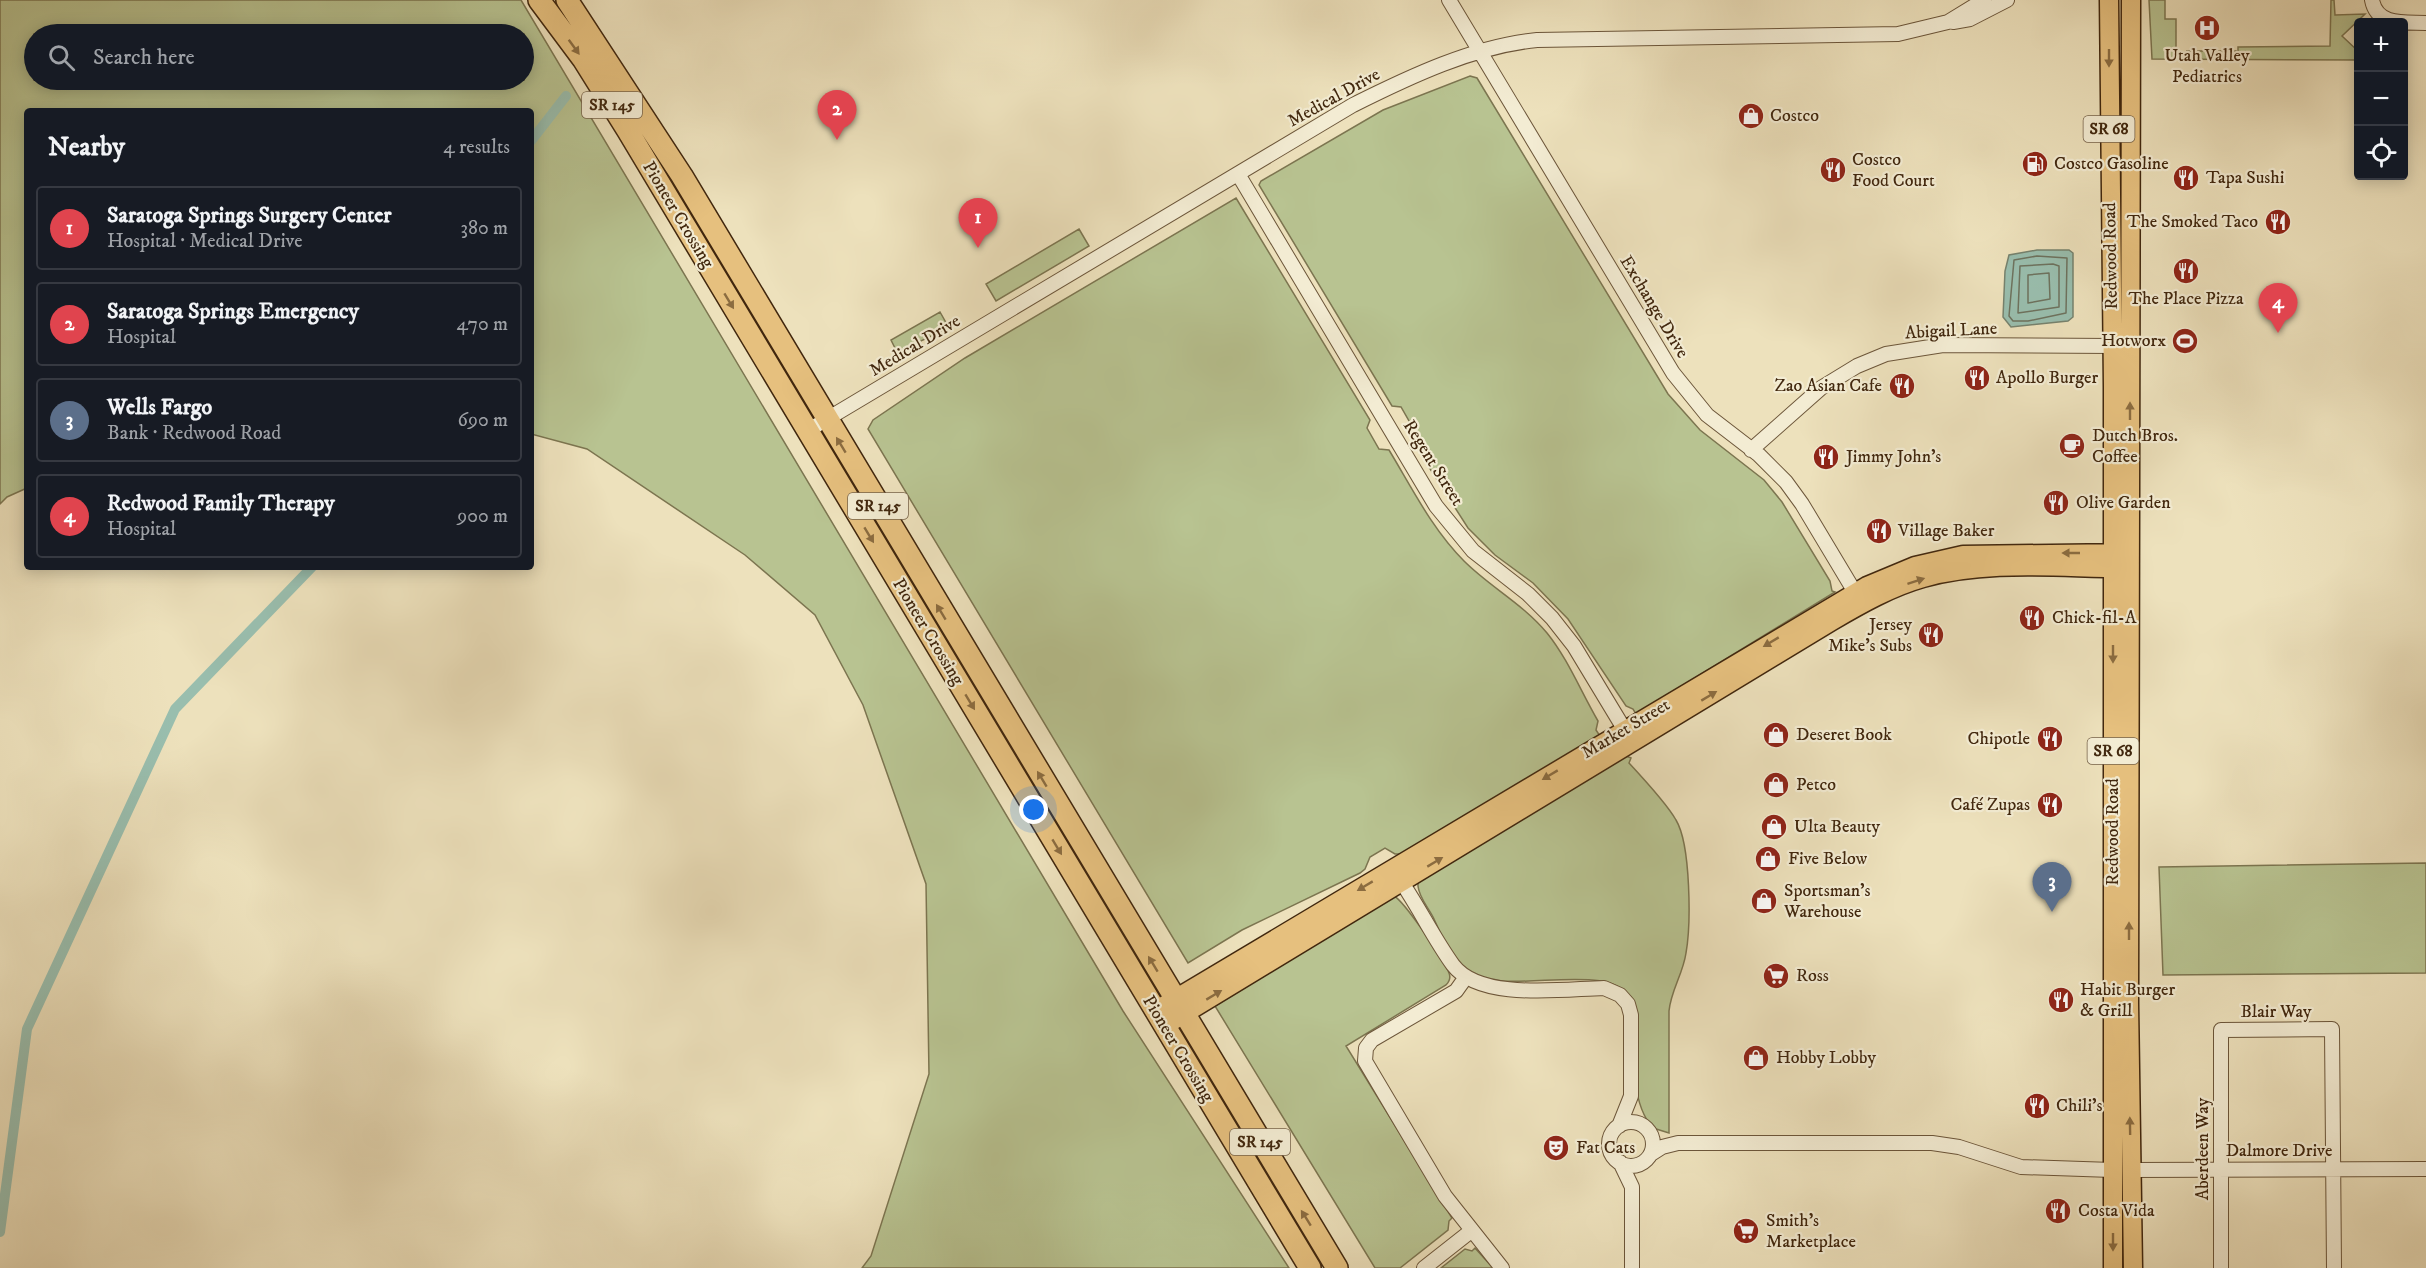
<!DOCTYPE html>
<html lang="en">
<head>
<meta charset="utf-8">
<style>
  body { margin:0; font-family:"IM FELL DW Pica",serif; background:#20242c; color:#f1f3f6 }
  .controls { position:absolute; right:18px; top:18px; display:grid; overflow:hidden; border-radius:6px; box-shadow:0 3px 15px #0003 }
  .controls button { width:54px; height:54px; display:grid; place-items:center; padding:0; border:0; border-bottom:2px solid #363941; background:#171b24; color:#f1f3f6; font:30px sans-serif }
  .you { position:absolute; left:1034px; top:810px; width:21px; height:21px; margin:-15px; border:4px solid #fff; border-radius:50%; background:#1a73e8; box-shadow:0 0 0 9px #1a73e833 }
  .badge { display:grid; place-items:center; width:39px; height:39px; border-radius:50%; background:#c59692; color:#fff; font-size:20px; font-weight:700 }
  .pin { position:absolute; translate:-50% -50px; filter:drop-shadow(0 2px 3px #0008) }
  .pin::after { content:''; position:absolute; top:32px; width:21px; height:18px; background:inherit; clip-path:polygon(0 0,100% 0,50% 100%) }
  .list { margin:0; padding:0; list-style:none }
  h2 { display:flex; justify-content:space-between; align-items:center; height:78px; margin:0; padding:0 24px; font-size:26px }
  h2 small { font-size:20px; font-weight:400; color:#9ea1a6 }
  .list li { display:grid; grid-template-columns:39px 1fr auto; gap:18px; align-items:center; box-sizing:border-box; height:84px; margin:0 12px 12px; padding:0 12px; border:2px solid #363941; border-radius:6px }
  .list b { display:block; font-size:22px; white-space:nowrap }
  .list p { margin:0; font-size:20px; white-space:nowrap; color:#9ea1a6 }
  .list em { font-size:20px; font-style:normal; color:#9ea1a6 }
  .icon { flex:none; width:33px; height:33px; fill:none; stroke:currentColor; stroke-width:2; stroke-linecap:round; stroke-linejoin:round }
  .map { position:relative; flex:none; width:2426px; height:1268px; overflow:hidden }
  .search { position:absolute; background:#171b24; box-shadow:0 3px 15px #0003; left:24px; top:24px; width:510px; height:66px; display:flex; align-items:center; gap:15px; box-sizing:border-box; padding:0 21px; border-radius:33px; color:#9ea1a6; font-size:22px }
  .panel { position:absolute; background:#171b24; box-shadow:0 3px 15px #0003; left:24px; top:108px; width:510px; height:462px; border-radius:6px }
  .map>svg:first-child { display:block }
  .green { fill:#b8c391; stroke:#7c7550; stroke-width:1.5; fill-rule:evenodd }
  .water { fill:#99beae; stroke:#76826e; stroke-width:1.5 }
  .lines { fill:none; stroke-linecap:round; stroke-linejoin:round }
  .shore { stroke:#6d725e; stroke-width:1.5 }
  .canal { stroke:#99beae; stroke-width:10 }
  .minor-casing { stroke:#6c563a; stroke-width:16 }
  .major-casing { stroke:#41270e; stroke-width:21 }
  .highway-casing { stroke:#41270e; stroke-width:24 }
  .minor { stroke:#f3ecd3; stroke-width:14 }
  .major { stroke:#e6c07e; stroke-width:18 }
  .highway { stroke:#e6c07e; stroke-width:21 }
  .oneway { fill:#8b6c40 }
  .labels { text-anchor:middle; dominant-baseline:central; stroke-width:4.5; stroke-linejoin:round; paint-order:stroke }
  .shield { fill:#f3ecd3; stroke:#766249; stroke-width:1.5 }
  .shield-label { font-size:16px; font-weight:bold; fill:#41270e }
  .poi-label { font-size:18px; fill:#41270e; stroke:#f3ecd3; text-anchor:start }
  .street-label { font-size:18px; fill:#41270e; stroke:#f3ecd3 }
</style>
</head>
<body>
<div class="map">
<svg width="2426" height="1268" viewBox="0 0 2426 1268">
  <rect width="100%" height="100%" fill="#ede1bc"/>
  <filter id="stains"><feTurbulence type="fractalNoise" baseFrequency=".00333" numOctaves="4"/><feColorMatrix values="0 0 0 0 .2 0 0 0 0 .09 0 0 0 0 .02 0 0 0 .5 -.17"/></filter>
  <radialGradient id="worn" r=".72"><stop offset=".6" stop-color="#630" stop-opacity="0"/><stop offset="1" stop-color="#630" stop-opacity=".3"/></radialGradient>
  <path class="green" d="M 0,0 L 521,0 L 1123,1011 L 1289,1268 L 862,1268 L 871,1256 L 929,1074 L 926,884 L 863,705 L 815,615 L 745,555 L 587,449 L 531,434 L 531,111 L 27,111 L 27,488 L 7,497 L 0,504 ZM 34,34 L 524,34 L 524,80 L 34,80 Z
    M 2149,0 L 2165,0 L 2165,19 L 2176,19 L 2176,53 L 2187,53 L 2187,51 L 2238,51 L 2238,47 L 2330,46 L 2331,0 L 2334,0 L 2335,15 L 2365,14 L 2342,36 L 2358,51 L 2358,60 L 2152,59 Z
    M 1470,76 L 1477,78 L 1668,394 L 1700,430 L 1764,480 L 1782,502 L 1830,581 L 1832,591 L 1835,592 L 1636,714 L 1633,709 L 1626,706 L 1568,619 L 1533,583 L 1495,555 L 1468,528 L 1411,439 L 1413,428 L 1401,407 L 1392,406 L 1259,185 L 1261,181 L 1383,110 Z
    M 1236,198 L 1370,420 L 1367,428 L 1379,449 L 1389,450 C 1412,488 1432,529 1464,561 C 1490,587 1523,604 1547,633 C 1568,659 1581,692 1598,721 L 1596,730 L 1600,736 L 1403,854 L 1395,854 L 1385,848 L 1370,857 L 1365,869 L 1360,873 L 1242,930 L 1188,963 L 868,429 L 873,420 L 965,358 Z
    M 1079,229 L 1089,246 L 996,301 L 986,284 Z
    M 940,312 L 949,328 L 897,352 L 891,340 Z
    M 1626,756 L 1631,758 L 1629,763 C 1642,777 1667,804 1676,820 C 1691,845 1691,925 1686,953 C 1683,974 1671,990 1669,1011 L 1669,1133 L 1653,1128 C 1627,1100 1635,1039 1634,1003 C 1614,957 1514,996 1473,974 C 1453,964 1443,939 1434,919 C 1429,908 1419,898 1418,886 L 1418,882 Z
    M 2426,863 L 2426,973 L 2163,975 L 2159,867 Z
    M 1394,896 C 1404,901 1445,961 1449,973 C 1451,978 1449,982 1446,985 L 1346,1046 L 1452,1218 L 1449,1221 L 1448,1230 L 1400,1268 L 1375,1268 L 1215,1006 Z
    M 1475,1248 L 1493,1268 L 1441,1268 L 1465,1249 L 1472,1251 Z"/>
  <path class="water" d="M 2037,250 L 2069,250 L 2073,253 L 2073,317 L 2068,321 L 2011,327 L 2003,317 L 2005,271 L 2009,255 Z"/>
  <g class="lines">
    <path class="shore" d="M 2037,256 L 2067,258 L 2066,313 L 2028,321 L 2013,321 L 2009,316 L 2014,260 Z
      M 2053,264 L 2059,266 L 2059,307 L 2018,313 L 2020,266 Z
      M 2049,273 L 2050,299 L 2028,303 L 2028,275 Z"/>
    <path class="canal" d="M 531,141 L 566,96
      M 0,1232 L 27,1029 L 175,709 L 312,567"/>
    <g class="minor-casing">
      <path id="minor" d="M 1449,0 L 1673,373 L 1707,415 L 1759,455 L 1786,482 L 1802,504 L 1859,599
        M 2372,0 C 2377,27 2406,22 2426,23
        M 1953,22 L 1970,19 L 2007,0
        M 1238,174 L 1436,506 L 1473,551 L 1528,594 L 1552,618 L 1574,646 L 1629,737
        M 807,431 L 1353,105 C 1409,77 1474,46 1537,40 L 1898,34 L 1948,22 L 1984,0
        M 1751,450 L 1821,388 L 1857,366 L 1886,354 L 1943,345 L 2113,346
        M 1396,874 C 1417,903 1432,936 1453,965 C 1480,1001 1562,989 1604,988 L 1620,995 L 1628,1004 L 1631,1015 L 1631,1096 L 1619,1126
        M 1466,977 L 1456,991 L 1372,1040 L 1366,1048 L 1365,1061 L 1445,1196 L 1502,1268
        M1609 1144a22 22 0 1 1 44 0a22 22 0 1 1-44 0Z
        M 1651,1154 L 1662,1147 L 1678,1143 L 1932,1143 L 1959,1147 L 2021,1167 L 2112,1170
        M 1620,1162 L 1632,1187 L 1632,1268
        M 2131,1170 L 2426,1169
        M 1424,1268 L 1471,1231
        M 2221,1268 L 2221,1030 L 2332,1029 L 2334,1268"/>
    </g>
    <g class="major-casing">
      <path id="major" d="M 2109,0 L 2113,387 L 2113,1268
        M 2131,0 L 2129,1003 L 2133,1268
        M 1155,1011 L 1867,586 L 1915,566 L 1963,555 L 2125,553
        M 1164,1026 L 1832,621 C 1861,604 1891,587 1923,578 C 1987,560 2059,568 2124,568"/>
    </g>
    <g class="highway-casing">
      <path id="highway" d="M 539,0 L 583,59 L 628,131 L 1310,1268
        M 567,0 L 682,176 L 1337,1268"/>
    </g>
    <use href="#minor" class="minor"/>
    <use href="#major" class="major"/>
    <use href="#highway" class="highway"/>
  </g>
  <defs><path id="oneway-solid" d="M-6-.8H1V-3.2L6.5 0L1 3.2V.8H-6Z" transform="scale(1.5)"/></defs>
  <g class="oneway">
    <use href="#oneway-solid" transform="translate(574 47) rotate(54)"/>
    <use href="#oneway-solid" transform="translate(2109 58) rotate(90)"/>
    <use href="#oneway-solid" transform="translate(729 301) rotate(59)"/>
    <use href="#oneway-solid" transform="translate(2130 411) rotate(-90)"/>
    <use href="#oneway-solid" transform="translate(841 445) rotate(-121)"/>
    <use href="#oneway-solid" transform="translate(869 535) rotate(59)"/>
    <use href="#oneway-solid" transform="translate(2071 553) rotate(-180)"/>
    <use href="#oneway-solid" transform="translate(1916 581) rotate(-18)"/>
    <use href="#oneway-solid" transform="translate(941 612) rotate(-121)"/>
    <use href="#oneway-solid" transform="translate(1771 642) rotate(149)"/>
    <use href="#oneway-solid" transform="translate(2113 654) rotate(90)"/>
    <use href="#oneway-solid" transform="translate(1709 696) rotate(-31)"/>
    <use href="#oneway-solid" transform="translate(970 702) rotate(59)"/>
    <use href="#oneway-solid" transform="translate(1550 775) rotate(149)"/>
    <use href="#oneway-solid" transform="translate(1042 779) rotate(-121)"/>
    <use href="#oneway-solid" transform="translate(1057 847) rotate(59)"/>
    <use href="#oneway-solid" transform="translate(1435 862) rotate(-31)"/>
    <use href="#oneway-solid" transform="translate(1365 886) rotate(149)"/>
    <use href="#oneway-solid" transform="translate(2129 931) rotate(-90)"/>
    <use href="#oneway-solid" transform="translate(1153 964) rotate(-121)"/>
    <use href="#oneway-solid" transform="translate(1214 995) rotate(-31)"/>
    <use href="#oneway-solid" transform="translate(2130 1126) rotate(-91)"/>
    <use href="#oneway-solid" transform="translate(1306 1218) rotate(-122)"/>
    <use href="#oneway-solid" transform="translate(2113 1242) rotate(90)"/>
  </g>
  <defs>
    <g id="hospital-disc" transform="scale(1.35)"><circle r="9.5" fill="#8f2418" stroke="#f3ecd3"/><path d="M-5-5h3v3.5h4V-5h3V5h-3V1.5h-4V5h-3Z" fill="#fff"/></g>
    <g id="shop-disc" transform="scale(1.35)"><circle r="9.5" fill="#8f2418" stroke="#f3ecd3"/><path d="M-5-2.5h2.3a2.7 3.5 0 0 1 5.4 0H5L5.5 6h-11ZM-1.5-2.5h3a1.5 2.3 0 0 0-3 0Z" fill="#fff"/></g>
    <g id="fuel-disc" transform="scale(1.35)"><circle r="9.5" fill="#8f2418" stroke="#f3ecd3"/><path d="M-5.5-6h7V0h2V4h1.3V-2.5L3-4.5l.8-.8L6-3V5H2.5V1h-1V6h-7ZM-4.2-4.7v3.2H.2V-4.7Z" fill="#fff"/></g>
    <g id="restaurant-disc" transform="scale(1.35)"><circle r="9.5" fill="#8f2418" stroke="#f3ecd3"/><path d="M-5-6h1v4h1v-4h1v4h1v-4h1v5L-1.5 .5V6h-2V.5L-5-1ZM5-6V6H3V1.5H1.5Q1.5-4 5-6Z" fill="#fff"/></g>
    <g id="stadium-disc" transform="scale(1.35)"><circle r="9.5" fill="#8f2418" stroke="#f3ecd3"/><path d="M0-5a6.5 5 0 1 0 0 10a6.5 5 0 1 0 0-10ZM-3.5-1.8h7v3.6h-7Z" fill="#fff"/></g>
    <g id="cafe-disc" transform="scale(1.35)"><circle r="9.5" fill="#8f2418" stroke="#f3ecd3"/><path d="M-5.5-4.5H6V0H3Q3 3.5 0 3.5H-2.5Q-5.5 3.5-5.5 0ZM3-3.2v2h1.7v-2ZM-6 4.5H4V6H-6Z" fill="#fff"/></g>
    <g id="supermarket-disc" transform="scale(1.35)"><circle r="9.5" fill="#8f2418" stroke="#f3ecd3"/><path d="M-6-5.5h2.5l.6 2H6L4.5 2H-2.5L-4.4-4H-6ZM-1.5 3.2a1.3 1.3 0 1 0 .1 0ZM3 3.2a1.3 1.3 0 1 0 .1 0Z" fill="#fff"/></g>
    <g id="theatre-disc" transform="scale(1.35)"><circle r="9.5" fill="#8f2418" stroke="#f3ecd3"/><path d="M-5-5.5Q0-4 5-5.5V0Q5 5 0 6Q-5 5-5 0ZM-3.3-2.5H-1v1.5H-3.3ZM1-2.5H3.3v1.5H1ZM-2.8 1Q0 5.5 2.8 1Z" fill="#fff"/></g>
  </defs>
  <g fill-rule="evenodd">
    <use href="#hospital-disc" x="2207" y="28"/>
    <use href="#shop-disc" x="1751" y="116"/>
    <use href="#fuel-disc" x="2035" y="164"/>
    <use href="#restaurant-disc" x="1833" y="170"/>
    <use href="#restaurant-disc" x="2186" y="178"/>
    <use href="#restaurant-disc" x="2278" y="222"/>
    <use href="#restaurant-disc" x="2186" y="271"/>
    <use href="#stadium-disc" x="2185" y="341"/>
    <use href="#restaurant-disc" x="1977" y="378"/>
    <use href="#restaurant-disc" x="1902" y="386"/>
    <use href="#cafe-disc" x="2072" y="446"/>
    <use href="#restaurant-disc" x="1826" y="457"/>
    <use href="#restaurant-disc" x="2056" y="503"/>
    <use href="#restaurant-disc" x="1879" y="531"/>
    <use href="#restaurant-disc" x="2032" y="618"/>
    <use href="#restaurant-disc" x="1931" y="635"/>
    <use href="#shop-disc" x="1776" y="735"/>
    <use href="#restaurant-disc" x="2050" y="739"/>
    <use href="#shop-disc" x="1776" y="785"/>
    <use href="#restaurant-disc" x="2050" y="805"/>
    <use href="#shop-disc" x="1774" y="827"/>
    <use href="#shop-disc" x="1768" y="859"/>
    <use href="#shop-disc" x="1764" y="901"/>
    <use href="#supermarket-disc" x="1776" y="976"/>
    <use href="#restaurant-disc" x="2061" y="1000"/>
    <use href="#shop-disc" x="1756" y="1058"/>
    <use href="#restaurant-disc" x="2037" y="1106"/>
    <use href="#theatre-disc" x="1556" y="1148"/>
    <use href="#restaurant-disc" x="2058" y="1211"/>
    <use href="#supermarket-disc" x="1746" y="1231"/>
  </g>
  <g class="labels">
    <g class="shield">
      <rect x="582" y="92" width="60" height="26" rx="4.5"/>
      <rect x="2083.5" y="116" width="51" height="26" rx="4.5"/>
      <rect x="848" y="493" width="60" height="26" rx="4.5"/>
      <rect x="2087.5" y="738" width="51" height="26" rx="4.5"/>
      <rect x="1230" y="1129" width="60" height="26" rx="4.5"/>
    </g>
    <g class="shield-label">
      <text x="612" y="105">SR 145</text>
      <text x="2109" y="129">SR 68</text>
      <text x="878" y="506">SR 145</text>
      <text x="2113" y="751">SR 68</text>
      <text x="1260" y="1142">SR 145</text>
    </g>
    <g class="poi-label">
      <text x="2207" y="56" text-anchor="middle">Utah Valley<tspan x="2207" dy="21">Pediatrics</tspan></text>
      <text x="1770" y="116">Costco</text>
      <text x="1852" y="160">Costco<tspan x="1852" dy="21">Food Court</tspan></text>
      <text x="2054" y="164">Costco Gasoline</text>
      <text x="2206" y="178">Tapa Sushi</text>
      <text x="2258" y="222" text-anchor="end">The Smoked Taco</text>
      <text x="2186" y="299" text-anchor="middle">The Place Pizza</text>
      <text x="2166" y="341" text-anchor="end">Hotworx</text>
      <text x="1996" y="378">Apollo Burger</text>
      <text x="1882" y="386" text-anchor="end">Zao Asian Cafe</text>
      <text x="2092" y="436">Dutch Bros.<tspan x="2092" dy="21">Coffee</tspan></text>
      <text x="1846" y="457">Jimmy John's</text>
      <text x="2076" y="503">Olive Garden</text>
      <text x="1898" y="531">Village Baker</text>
      <text x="2052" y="618">Chick-fil-A</text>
      <text x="1912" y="625" text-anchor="end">Jersey<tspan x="1912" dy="21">Mike's Subs</tspan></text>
      <text x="1796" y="735">Deseret Book</text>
      <text x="2030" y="739" text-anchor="end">Chipotle</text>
      <text x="1796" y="785">Petco</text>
      <text x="2030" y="805" text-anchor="end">Café Zupas</text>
      <text x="1794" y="827">Ulta Beauty</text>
      <text x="1788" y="859">Five Below</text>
      <text x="1784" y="891">Sportsman's<tspan x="1784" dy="21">Warehouse</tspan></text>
      <text x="1796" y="976">Ross</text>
      <text x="2080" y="990">Habit Burger<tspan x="2080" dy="21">&amp; Grill</tspan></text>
      <text x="1776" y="1058">Hobby Lobby</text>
      <text x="2056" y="1106">Chili's</text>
      <text x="1576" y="1148">Fat Cats</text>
      <text x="2078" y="1211">Costa Vida</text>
      <text x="1766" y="1221">Smith's<tspan x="1766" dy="21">Marketplace</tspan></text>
    </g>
    <g class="street-label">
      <text transform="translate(1334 98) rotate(-29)">Medical Drive</text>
      <text transform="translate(678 215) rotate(59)">Pioneer Crossing</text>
      <text transform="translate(2111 256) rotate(-91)">Redwood Road</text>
      <text transform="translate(1654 307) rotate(59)">Exchange Drive</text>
      <text transform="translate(1951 331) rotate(-3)">Abigail Lane</text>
      <text transform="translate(915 346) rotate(-31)">Medical Drive</text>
      <text transform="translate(1433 463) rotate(58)">Regent Street</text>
      <text transform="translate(928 632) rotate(59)">Pioneer Crossing</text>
      <text transform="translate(1626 729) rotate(-31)">Market Street</text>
      <text transform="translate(2113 832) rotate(-90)">Redwood Road</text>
      <text x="2276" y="1012">Blair Way</text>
      <text transform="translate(1178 1049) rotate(59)">Pioneer Crossing</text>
      <text transform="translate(2203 1149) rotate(-90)">Aberdeen Way</text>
      <text x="2279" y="1151">Dalmore Drive</text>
    </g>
  </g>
  <rect width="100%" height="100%" filter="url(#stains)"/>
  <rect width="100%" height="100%" fill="url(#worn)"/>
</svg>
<div class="controls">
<button>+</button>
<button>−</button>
<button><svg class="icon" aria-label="locate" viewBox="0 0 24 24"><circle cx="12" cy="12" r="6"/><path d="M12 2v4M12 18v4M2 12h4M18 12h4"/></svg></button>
</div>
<div class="you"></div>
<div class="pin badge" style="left:978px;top:248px;background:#e0444e">1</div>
<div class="pin badge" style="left:837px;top:140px;background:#e0444e">2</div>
<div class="pin badge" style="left:2052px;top:912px;background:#5c6f8a">3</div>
<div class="pin badge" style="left:2278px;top:333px;background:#e0444e">4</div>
<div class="search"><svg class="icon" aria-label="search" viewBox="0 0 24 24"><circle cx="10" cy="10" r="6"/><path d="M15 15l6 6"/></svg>Search here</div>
<section class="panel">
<h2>Nearby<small>4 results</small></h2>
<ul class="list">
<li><span class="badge" style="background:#e0444e">1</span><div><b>Saratoga Springs Surgery Center</b><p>Hospital · Medical Drive</p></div><em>380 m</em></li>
<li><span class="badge" style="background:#e0444e">2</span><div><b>Saratoga Springs Emergency</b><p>Hospital</p></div><em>470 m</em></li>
<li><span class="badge" style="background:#5c6f8a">3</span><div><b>Wells Fargo</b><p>Bank · Redwood Road</p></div><em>690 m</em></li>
<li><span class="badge" style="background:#e0444e">4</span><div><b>Redwood Family Therapy</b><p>Hospital</p></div><em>900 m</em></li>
</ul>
</section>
</div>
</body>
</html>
